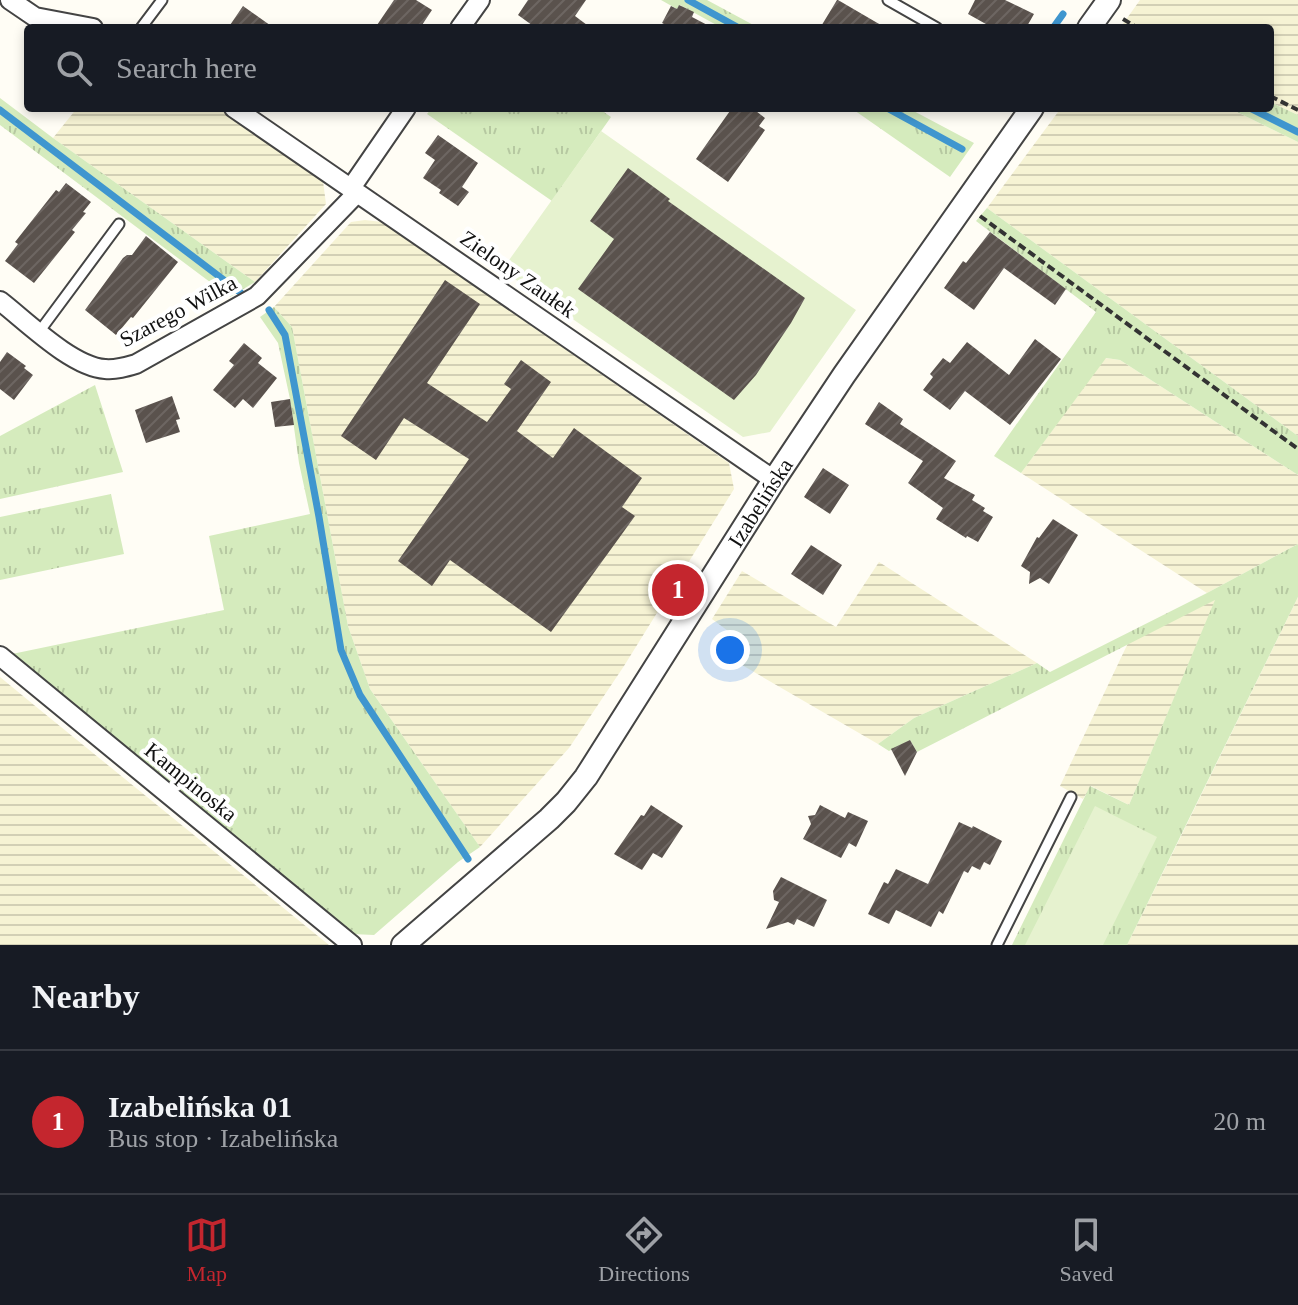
<!DOCTYPE html>
<html lang="en">
<head>
<meta charset="utf-8">
<style>
  body { margin:0; font-family:Georgia,serif; background:#242831; color:#f1f3f6 }
  .you { position:absolute; left:730px; top:650px; width:28px; height:28px; margin:-20px; border:6px solid #fff; border-radius:50%; background:#1a73e8; box-shadow:0 0 0 12px #1a73e833 }
  .badge { display:grid; place-items:center; width:52px; height:52px; border-radius:50%; background:#c4262e; color:#fff; font-size:26px; font-weight:700 }
  .pin { position:absolute; translate:-50% -50%; border:4px solid #fff; box-shadow:0 2px 8px #0006 }
  .list { margin:0; padding:0; list-style:none }
  h2 { display:flex; justify-content:space-between; align-items:center; height:104px; margin:0; padding:0 32px; font-size:34px }
  h2 small { font-size:26px; font-weight:400; color:#9ea1a6 }
  .list li { display:grid; grid-template-columns:52px 1fr auto; gap:24px; align-items:center; box-sizing:border-box; height:144px; padding:0 32px; border-top:2px solid #363941 }
  .list b { display:block; font-size:30px; white-space:nowrap }
  .list p { margin:0; font-size:26px; white-space:nowrap; color:#9ea1a6 }
  .list em { font-size:26px; font-style:normal; color:#9ea1a6 }
  .icon { flex:none; width:44px; height:44px; fill:none; stroke:currentColor; stroke-width:2; stroke-linecap:round; stroke-linejoin:round }
  .map { position:relative; flex:none; width:1298px; height:945px; overflow:hidden }
  .search { position:absolute; background:#171b24; box-shadow:0 4px 12px #0003; left:24px; right:24px; top:24px; height:88px; display:flex; align-items:center; gap:20px; box-sizing:border-box; padding:0 28px; border-radius:8px; color:#9ea1a6; font-size:30px }
  .sheet { height:248px; background:#171b24 }
  nav { display:flex; justify-content:space-around; align-items:center; box-sizing:border-box; height:112px; border-top:2px solid #363941; background:#171b24; font-size:22px; color:#9ea1a6 }
  nav a { display:grid; justify-items:center; gap:4px }
  nav .on { color:#c4262e }
  .map>svg:first-child { display:block }
  .farmland { fill:url(#farmland-rules) }
  .grass { fill:url(#grass-tufts) }
  .pitch { fill:#e6f2cf }
  .lines { fill:none; stroke-linecap:round; stroke-linejoin:round }
  .stream { stroke:#3f96cf; stroke-width:7 }
  .building { fill:url(#building-hatch) }
  .service-casing { stroke:#444; stroke-width:13 }
  .minor-casing { stroke:#444; stroke-width:22 }
  .tertiary-casing { stroke:#444; stroke-width:26 }
  .path { stroke:#333; stroke-width:4; stroke-dasharray:8 4; stroke-linecap:butt }
  .service { stroke:#fff; stroke-width:9 }
  .minor { stroke:#fff; stroke-width:18 }
  .tertiary { stroke:#fff; stroke-width:22 }
  .labels { text-anchor:middle; dominant-baseline:central; stroke-width:8; stroke-linejoin:round; paint-order:stroke }
  .street-label { font-size:22px; fill:#111; stroke:#fff }
</style>
</head>
<body>
<div class="map">
<svg width="1298" height="945" viewBox="0 0 1298 945">
  <defs>
    <pattern id="farmland-rules" width="6" height="5" patternUnits="userSpaceOnUse" patternTransform="scale(2)"><rect width="6" height="5" fill="#f6f3d4"/><path d="M0 2.5h6" fill="none" stroke="#d2cfb5"/></pattern>
    <pattern id="grass-tufts" width="24" height="20" patternUnits="userSpaceOnUse" patternTransform="scale(2)"><rect width="24" height="20" fill="#d5ebbd"/><path d="M3 7l-1-3M5 7V3M7 7l1-3M15 17l-1-3M17 17v-4M19 17l1-3" fill="none" stroke="#b6c8a1"/></pattern>
    <pattern id="building-hatch" width="6" height="6" patternUnits="userSpaceOnUse" patternTransform="scale(2)"><rect width="6" height="6" fill="#5a524d"/><path d="M-1 1l2-2M0 6l6-6M5 7l2-2" fill="none" stroke="#6d6662"/></pattern>
  </defs>
  <rect width="100%" height="100%" fill="#fffdf5"/>
  <path class="farmland" d="M 1140,0 L 1298,0 L 1298,115 L 1270,102 L 1270,28 L 1120,28 Z
    M 77,108 L 218,108 L 323,181 L 326,204 L 255,282 L 53,138 Z
    M 1061,108 L 1229,108 L 1298,142 L 1298,436 L 987,208 Z
    M 365,220 L 382,222 L 729,463 L 734,489 L 624,666 L 569,748 L 480,847 L 370,689 L 348,626 L 292,327 L 274,307 L 351,222 Z
    M 1105,358 L 1120,360 L 1298,475 L 1298,544 L 1207,593 L 1021,473 Z
    M 879,562 L 1037,663 L 914,718 L 878,744 L 716,650 L 728,631 L 712,619 L 742,571 L 836,627 Z
    M 1298,597 L 1298,945 L 1127,945 L 1184,830 Z
    M 1216,599 L 1129,805 L 1091,786 L 1083,799 L 1060,786 L 1128,643 Z
    M 0,677 L 34,705 L 329,945 L 0,945 Z"/>
  <path class="grass" d="M 661,0 L 707,0 L 759,28 L 722,28 L 680,5 L 677,9 Z
    M 0,98 L 53,138 L 255,282 L 230,297 L 0,125 Z
    M 1270,102 L 1298,115 L 1298,142 L 1229,108 L 1270,108 Z
    M 432,108 L 598,108 L 611,117 L 552,201 L 427,114 Z
    M 851,108 L 908,108 L 974,143 L 950,177 Z
    M 987,208 L 1298,436 L 1298,475 L 1120,360 L 1106,358 L 1021,473 L 994,456 L 1096,312 L 976,221 Z
    M 274,307 L 292,327 L 348,626 L 370,689 L 480,847 L 458,862 L 374,935 L 352,934 L 12,654 L 224,610 L 209,536 L 310,514 L 299,463 L 290,399 L 278,343 L 260,317 Z
    M 95,385 L 123,472 L 0,499 L 0,436 Z
    M 111,494 L 124,554 L 0,580 L 0,517 Z
    M 1298,544 L 1298,597 L 1127,945 L 1012,945 L 1090,786 L 1129,805 L 1215,600 L 917,752 L 910,740 L 889,751 L 878,744 L 914,718 L 1037,663 L 1050,672 L 1207,593 Z"/>
  <path class="pitch" d="M 601,131 L 856,310 L 770,432 L 743,437 L 502,270 Z
    M 1095,806 L 1157,837 L 1103,945 L 1025,945 Z"/>
  <g class="lines">
    <path class="stream" d="M 688,0 L 739,28
      M 1053,28 L 1063,14
      M 887,108 L 962,149
      M 1250,108 L 1298,132
      M 0,110 L 241,293
      M 269,310 L 285,335 L 319,517 L 341,650 L 360,695 L 468,859"/>
  </g>
  <path class="building" d="M 394,0 L 416,0 L 432,10 L 420,28 L 375,28 Z
    M 528,0 L 586,0 L 575,16 L 591,28 L 536,28 L 518,15 Z
    M 837,0 L 838,0 L 886,28 L 820,28 Z
    M 975,0 L 1005,0 L 1034,14 L 1026,28 L 993,28 L 968,14 Z
    M 679,5 L 694,12 L 692,17 L 713,28 L 667,28 L 668,26 L 662,23 L 671,6 L 677,9 Z
    M 243,6 L 274,28 L 228,28 Z
    M 732,108 L 752,108 L 765,118 L 759,126 L 765,130 L 728,182 L 696,159 Z
    M 438,135 L 478,163 L 462,187 L 469,192 L 458,206 L 439,193 L 441,190 L 423,178 L 435,160 L 425,153 Z
    M 628,168 L 670,199 L 668,201 L 805,298 L 791,323 L 756,375 L 734,400 L 578,289 L 614,239 L 590,221 Z
    M 66,183 L 91,202 L 83,212 L 86,213 L 72,230 L 75,232 L 34,283 L 5,261 L 18,244 L 15,242 L 56,190 L 59,192 Z
    M 990,232 L 1066,289 L 1055,305 L 1004,268 L 974,310 L 944,288 L 963,261 L 966,263 Z
    M 146,236 L 178,262 L 133,318 L 131,317 L 116,335 L 85,310 L 123,258 L 127,255 L 132,255 Z
    M 445,280 L 480,304 L 427,383 L 487,422 L 511,389 L 504,384 L 521,360 L 551,382 L 517,431 L 553,458 L 574,428 L 642,478 L 622,507 L 635,516 L 551,632 L 450,560 L 432,586 L 398,561 L 469,459 L 404,418 L 376,460 L 341,436 Z
    M 1035,339 L 1061,359 L 1010,425 L 965,391 L 950,410 L 923,390 L 933,377 L 930,374 L 943,358 L 950,363 L 967,342 L 1009,375 Z
    M 244,343 L 262,358 L 258,363 L 277,378 L 253,408 L 243,399 L 235,408 L 213,390 L 234,365 L 229,361 Z
    M 7,352 L 26,366 L 24,368 L 33,375 L 14,400 L 0,389 L 0,362 Z
    M 172,396 L 180,419 L 176,420 L 180,432 L 146,443 L 135,410 Z
    M 290,399 L 294,425 L 275,427 L 271,402 Z
    M 879,402 L 903,419 L 900,424 L 956,461 L 944,478 L 975,495 L 972,500 L 985,508 L 983,511 L 993,517 L 978,542 L 967,536 L 966,538 L 936,519 L 943,508 L 908,483 L 923,461 L 865,424 Z
    M 823,468 L 849,485 L 830,514 L 804,497 Z
    M 1053,519 L 1078,535 L 1049,584 L 1040,578 L 1029,584 L 1030,572 L 1021,566 L 1037,537 L 1039,538 Z
    M 811,545 L 842,565 L 823,595 L 791,574 Z
    M 910,740 L 917,752 L 905,776 L 891,749 Z
    M 651,805 L 683,826 L 662,858 L 653,853 L 642,870 L 614,854 L 641,815 L 644,816 Z
    M 820,805 L 845,818 L 848,812 L 868,821 L 856,847 L 849,843 L 841,858 L 803,839 L 811,824 L 808,816 L 815,815 Z
    M 959,822 L 972,828 L 973,826 L 1002,841 L 990,865 L 984,862 L 980,870 L 972,866 L 968,873 L 964,871 L 943,914 L 939,911 L 931,927 L 896,910 L 889,924 L 868,914 L 884,882 L 888,884 L 896,869 L 928,884 Z
    M 781,877 L 827,900 L 814,927 L 797,919 L 794,925 L 788,922 L 766,929 L 779,902 L 774,900 L 773,891 Z"/>
  <g class="lines">
    <g class="service-casing">
      <path id="service" d="M 888,0 L 937,28
        M 141,28 L 162,0
        M 39,332 L 119,224
        M 997,945 L 1071,797"/>
    </g>
    <g class="minor-casing">
      <path id="minor" d="M 10,0 L 35,17 L 93,28
        M 460,28 L 480,0
        M 234,108 L 774,480
        M 351,188 L 406,108
        M 0,301 C 26,321 72,367 105,369 C 116,370 126,367 136,364 L 257,296 L 357,193
        M 0,656 L 352,945"/>
    </g>
    <g class="tertiary-casing">
      <g id="tertiary">
        <path d="M 1089,28 L 1109,0"/>
        <path id="s1" d="M 403,945 L 549,819 L 566,802 L 586,777 L 774,480 L 844,375 L 1032,108"/>
      </g>
    </g>
    <path class="path" d="M 1123,19 L 1138,28
      M 1270,96 L 1298,110
      M 980,216 L 1298,449"/>
    <use href="#service" class="service"/>
    <use href="#minor" class="minor"/>
    <use href="#tertiary" class="tertiary"/>
  </g>
  <g class="labels">
    <g class="street-label">
      <text transform="translate(518 274) rotate(35)">Zielony Zaułek</text>
      <text transform="translate(178 311) rotate(-28)">Szarego Wilka</text>
      <text stroke="none"><textPath href="#s1" startOffset="574">Izabelińska</textPath></text>
      <text transform="translate(191 782) rotate(39)">Kampinoska</text>
    </g>
  </g>
</svg>
<div class="you"></div>
<div class="pin badge" style="left:678px;top:590px">1</div>
<div class="search"><svg class="icon" aria-label="search" viewBox="0 0 24 24"><circle cx="10" cy="10" r="6"/><path d="M15 15l6 6"/></svg>Search here</div>
</div>
<section class="sheet">
<h2>Nearby<small></small></h2>
<ul class="list">
<li><span class="badge">1</span><div><b>Izabelińska 01</b><p>Bus stop · Izabelińska</p></div><em>20 m</em></li>
</ul>
</section>
<nav>
<a class="on"><svg class="icon" aria-label="map" viewBox="0 0 24 24"><path d="M3 6l6-2 6 2 6-2v14l-6 2-6-2-6 2zM9 4v14M15 6v14"/></svg>Map</a>
<a><svg class="icon" aria-label="directions" viewBox="0 0 24 24"><path d="M12 3l9 9-9 9-9-9zM9 14v-3h6M13 9l2 2-2 2"/></svg>Directions</a>
<a><svg class="icon" aria-label="saved" viewBox="0 0 24 24"><path d="M7 4h10v16l-5-4-5 4z"/></svg>Saved</a>
</nav>
</body>
</html>
